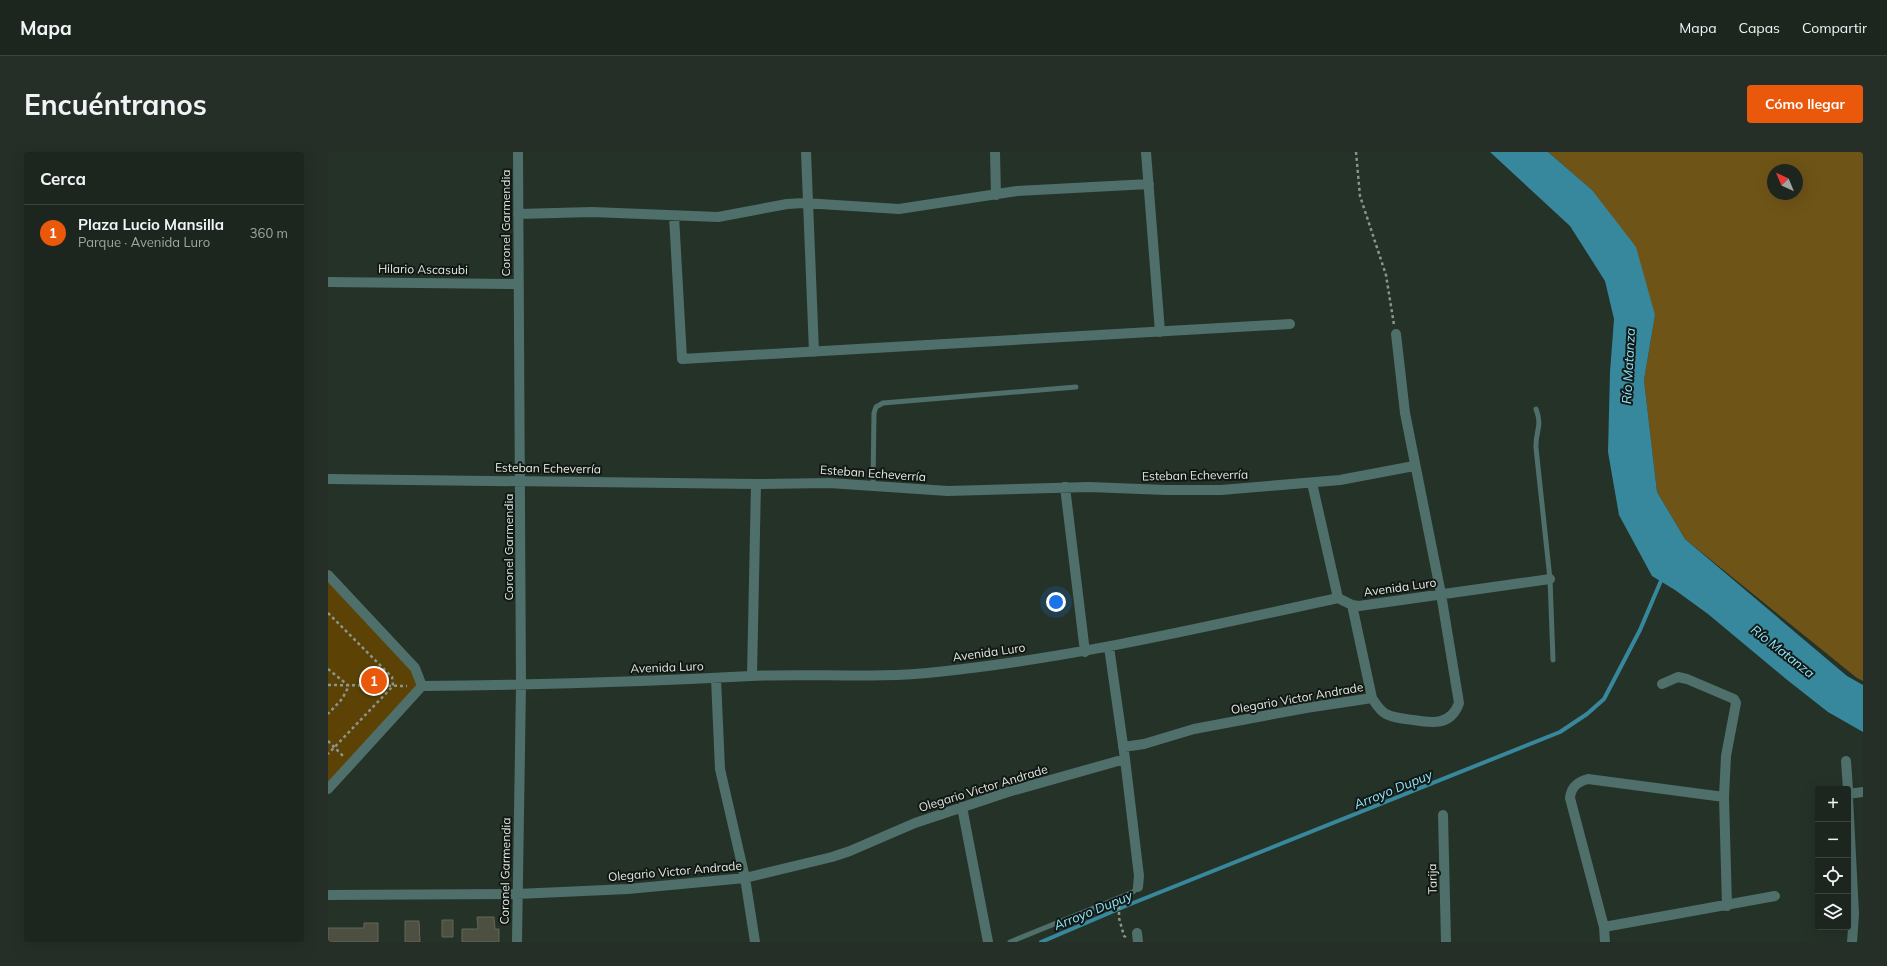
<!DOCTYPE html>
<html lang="es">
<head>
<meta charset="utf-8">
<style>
  body { margin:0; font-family:Mulish,sans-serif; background:#252e27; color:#f1f3f6 }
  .controls { position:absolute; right:12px; bottom:12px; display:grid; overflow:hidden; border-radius:4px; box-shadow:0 4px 16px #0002 }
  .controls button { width:36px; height:36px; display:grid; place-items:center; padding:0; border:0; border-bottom:1px solid #3a433c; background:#1c261e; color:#f1f3f6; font:20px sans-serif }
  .compass { position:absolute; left:1439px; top:12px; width:36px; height:36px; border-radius:50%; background:#1c261e; box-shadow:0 4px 16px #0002; rotate:316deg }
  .you { position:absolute; left:728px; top:450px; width:14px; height:14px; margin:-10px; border:3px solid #fff; border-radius:50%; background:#1a73e8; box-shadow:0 0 0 6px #1a73e833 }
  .badge { display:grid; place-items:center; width:26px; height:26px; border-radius:50%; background:#ea580c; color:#fff; font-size:13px; font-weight:700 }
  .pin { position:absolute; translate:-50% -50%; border:2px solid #fff; box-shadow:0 1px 4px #0006 }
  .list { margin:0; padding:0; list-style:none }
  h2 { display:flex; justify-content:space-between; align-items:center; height:52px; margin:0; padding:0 16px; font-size:17px }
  h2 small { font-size:13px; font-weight:400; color:#a0a5a4 }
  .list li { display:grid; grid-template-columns:26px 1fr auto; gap:12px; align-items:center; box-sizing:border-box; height:56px; padding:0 16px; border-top:1px solid #3a433c }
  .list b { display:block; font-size:15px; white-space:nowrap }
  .list p { margin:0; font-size:13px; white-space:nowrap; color:#a0a5a4 }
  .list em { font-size:13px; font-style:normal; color:#a0a5a4 }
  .icon { flex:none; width:22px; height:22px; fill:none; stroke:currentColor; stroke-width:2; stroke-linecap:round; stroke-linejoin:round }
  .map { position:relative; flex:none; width:1535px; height:790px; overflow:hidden; border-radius:4px }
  header { display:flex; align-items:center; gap:24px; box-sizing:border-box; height:56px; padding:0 20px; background:#1c261e; border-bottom:1px solid #3a433c }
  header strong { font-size:19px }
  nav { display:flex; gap:22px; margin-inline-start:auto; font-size:14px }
  .intro { display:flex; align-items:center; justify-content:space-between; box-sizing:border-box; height:96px; padding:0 24px }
  h1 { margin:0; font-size:28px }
  .button { padding:10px 18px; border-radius:4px; background:#ea580c; color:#fff; font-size:14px; font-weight:700 }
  main { display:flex; gap:24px; padding:0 24px }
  aside { flex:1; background:#1c261e; border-radius:4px; box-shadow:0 4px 16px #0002 }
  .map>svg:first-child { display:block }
  .green { fill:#5c4305 }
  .forest { fill:#6f5417; fill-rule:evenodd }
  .water { fill:#38889d }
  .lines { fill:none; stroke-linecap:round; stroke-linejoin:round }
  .stream { stroke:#38889d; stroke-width:4 }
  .building { fill:#4d5041; stroke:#636757 }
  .path { stroke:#8b958d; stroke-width:2.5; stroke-dasharray:3 3; stroke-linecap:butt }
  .lane { stroke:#4f6f6a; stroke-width:5 }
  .street { stroke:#4f6f6a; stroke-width:10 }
  .labels { text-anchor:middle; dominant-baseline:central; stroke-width:4; stroke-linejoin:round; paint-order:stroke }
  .street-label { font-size:12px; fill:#e0e8e1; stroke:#121814 }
  .water-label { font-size:13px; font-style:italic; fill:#8de4fe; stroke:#121814 }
</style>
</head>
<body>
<header>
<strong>Mapa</strong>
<nav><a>Mapa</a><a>Capas</a><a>Compartir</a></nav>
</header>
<div class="intro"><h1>Encuéntranos</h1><a class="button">Cómo llegar</a></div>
<main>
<aside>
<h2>Cerca<small></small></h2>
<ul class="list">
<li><span class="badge">1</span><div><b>Plaza Lucio Mansilla</b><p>Parque · Avenida Luro</p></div><em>360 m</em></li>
</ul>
</aside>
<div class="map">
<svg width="1535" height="790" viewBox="0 0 1535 790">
  <rect width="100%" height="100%" fill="#253228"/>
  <path class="green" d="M 0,423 L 87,516 L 94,534 L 0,637 Z"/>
  <path class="forest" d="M 1220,0 L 1535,0 L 1535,529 L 1529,526 L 1357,387 L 1329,340 L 1316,228 L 1327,163 L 1264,38 ZM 1445,18 L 1469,18 L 1469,42 L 1445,42 Z"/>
  <path class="water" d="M 1162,0 L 1220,0 L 1264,38 L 1308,95 L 1327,163 L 1316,228 L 1329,340 L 1357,387 L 1519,524 L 1535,533 L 1535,580 L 1500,560 L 1458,527 L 1380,462 L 1347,438 L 1324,424 L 1291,363 L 1280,300 L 1282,220 L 1286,167 L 1277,129 L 1242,74 Z"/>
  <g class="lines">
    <path class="stream" d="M 713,790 L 800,753 L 1232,580 L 1259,562 L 1276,547 L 1312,478 L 1335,424"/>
  </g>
  <path class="building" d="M 149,765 L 166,765 L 167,777 L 171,777 L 171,790 L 134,790 L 134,777 L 150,777 Z
    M 114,768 L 125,768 L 125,785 L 114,785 Z
    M 77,769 L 91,769 L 92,790 L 77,790 Z
    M 36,771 L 50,771 L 50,790 L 0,790 L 0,776 L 36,776 Z"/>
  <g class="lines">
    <path class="path" d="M 1028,0 L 1032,44 L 1058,123 L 1066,173
      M 0,461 L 64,525 L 65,534 L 0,602
      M 0,517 L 21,534 L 14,547 L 0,562
      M 0,533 L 79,534
      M 0,589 L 15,604
      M 791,754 L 791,766 L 796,784 L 798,785"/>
    <path class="lane" d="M 1208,257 C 1215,275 1207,279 1208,296 L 1222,427 L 1225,508
      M 545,334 L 546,261 L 548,255 L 555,251 L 748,235
      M 682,790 L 805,740 L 810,735"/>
    <path class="street" d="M 478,0 L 486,200
      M 667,0 L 668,43
      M 818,0 L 832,180
      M 190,62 L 264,60 L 390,65 L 459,52 L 476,51 L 571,57 L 689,39 L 821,32
      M 346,64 L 354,207 L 962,172
      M 0,130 L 190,132
      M 0,327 L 428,332 L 501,331 L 620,339 L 761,335 L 838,338 L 893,338 L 1012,328 L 1086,314
      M 984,331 L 1010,446
      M 737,335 L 757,500
      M 0,423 L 87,516 L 94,534
      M 1024,453 L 1044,546
      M 781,495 L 797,607 L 811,724 L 810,735
      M 424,524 L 428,332
      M 388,527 L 392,617 L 417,726 L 427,790
      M 1334,532 L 1350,525 L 1359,527 L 1406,547 L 1408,551 L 1398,604 L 1396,645 L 1399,754
      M 94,534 C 204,533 313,530 423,524 C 485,521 547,527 609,520 C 744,506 877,475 1010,446 L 1024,453 L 1031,454 L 1222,427
      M 795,595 L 816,592 L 866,577 L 978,556 L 1044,546 C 1048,552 1051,558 1058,562 C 1066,566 1076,567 1085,568 C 1104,571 1123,574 1131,551 L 1113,442 L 1077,261 L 1068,182
      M 1518,609 L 1520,637
      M 0,637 L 94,534
      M 1520,642 L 1535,640
      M 1520,645 L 1526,762 L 1524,790
      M 634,655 L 660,790
      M 1115,663 L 1118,790
      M 0,743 L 189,742 L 300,737 L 417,726 L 504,705 L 522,699 L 587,671 L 680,640 L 797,607
      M 1276,775 L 1447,744
      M 809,781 L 810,790
      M 189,790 L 193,533 L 190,0
      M 1277,790 L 1276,775 L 1242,646 C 1243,635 1249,630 1260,627 L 1396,645"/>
  </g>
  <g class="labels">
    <g class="street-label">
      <text transform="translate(177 71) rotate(-90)">Coronel Garmendia</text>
      <text transform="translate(95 117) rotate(1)">Hilario Ascasubi</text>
      <text transform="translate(220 316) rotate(1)">Esteban Echeverría</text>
      <text transform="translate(545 321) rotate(4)">Esteban Echeverría</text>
      <text transform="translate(867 323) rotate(-1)">Esteban Echeverría</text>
      <text transform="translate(180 395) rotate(-90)">Coronel Garmendia</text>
      <text transform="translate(1072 435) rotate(-8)">Avenida Luro</text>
      <text transform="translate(661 500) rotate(-8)">Avenida Luro</text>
      <text transform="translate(339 515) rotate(-2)">Avenida Luro</text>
      <text transform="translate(969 546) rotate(-10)">Olegario Victor Andrade</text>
      <text transform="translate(655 636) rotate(-17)">Olegario Victor Andrade</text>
      <text transform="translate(177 719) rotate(-89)">Coronel Garmendia</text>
      <text transform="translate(347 719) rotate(-5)">Olegario Victor Andrade</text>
      <text transform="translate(1104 727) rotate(-91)">Tarija</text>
    </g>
    <g class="water-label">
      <text transform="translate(1300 214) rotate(-87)">Río Matanza</text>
      <text transform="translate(1455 499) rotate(38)">Río Matanza</text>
      <text transform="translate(1065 637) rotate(-22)">Arroyo Dupuy</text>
      <text transform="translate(765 758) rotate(-22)">Arroyo Dupuy</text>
    </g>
  </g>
</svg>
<div class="controls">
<button>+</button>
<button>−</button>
<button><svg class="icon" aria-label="locate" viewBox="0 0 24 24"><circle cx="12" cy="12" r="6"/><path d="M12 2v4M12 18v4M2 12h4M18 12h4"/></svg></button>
<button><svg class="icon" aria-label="layers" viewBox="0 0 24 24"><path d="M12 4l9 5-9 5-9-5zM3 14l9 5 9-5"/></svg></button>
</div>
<svg class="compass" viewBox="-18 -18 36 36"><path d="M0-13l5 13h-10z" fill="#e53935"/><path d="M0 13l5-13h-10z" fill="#a0a5a4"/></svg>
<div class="you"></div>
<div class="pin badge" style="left:46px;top:529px">1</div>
</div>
</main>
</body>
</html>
